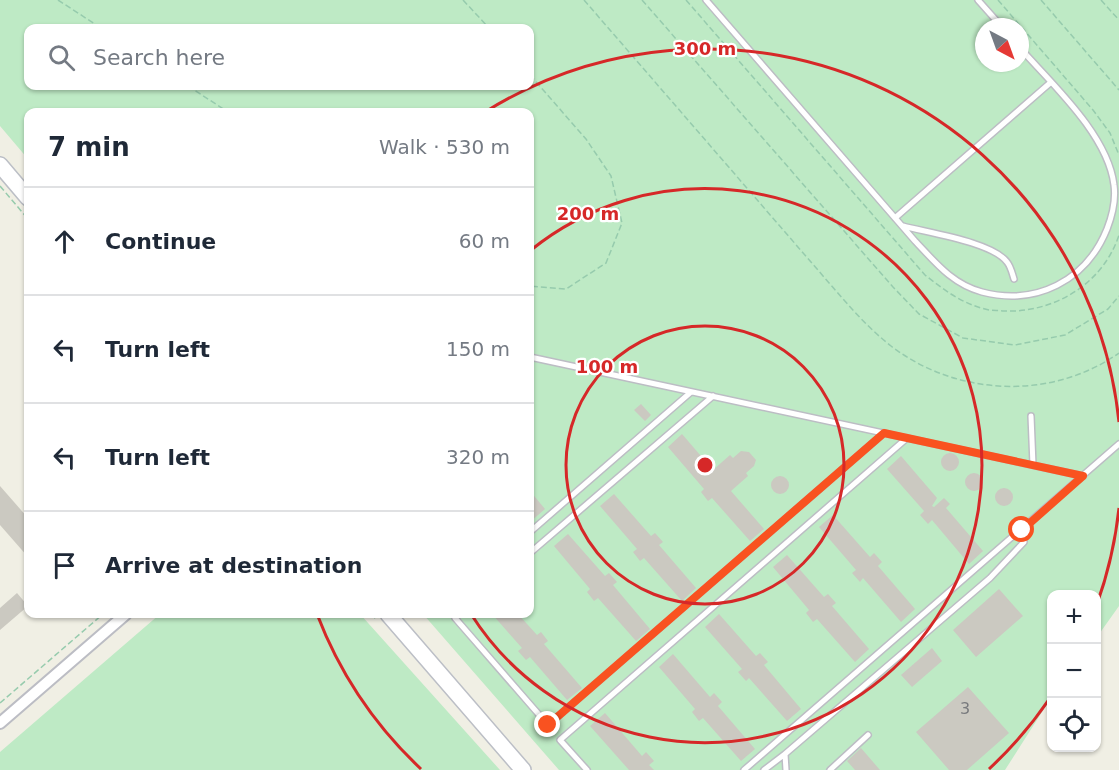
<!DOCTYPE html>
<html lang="en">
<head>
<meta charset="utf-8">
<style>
  body { margin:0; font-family:"DejaVu Sans",sans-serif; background:#f6f6f7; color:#1f2937 }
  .controls { position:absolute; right:18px; bottom:18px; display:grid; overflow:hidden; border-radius:12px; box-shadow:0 2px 4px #0004 }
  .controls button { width:54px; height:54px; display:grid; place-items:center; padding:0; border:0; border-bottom:2px solid #e0e1e3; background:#fff; color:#1f2937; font:30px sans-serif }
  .compass { position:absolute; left:975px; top:18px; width:54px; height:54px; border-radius:50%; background:#fff; box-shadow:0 2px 4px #0004; rotate:139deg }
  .stop { position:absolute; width:18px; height:18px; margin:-14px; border:4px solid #f95220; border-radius:50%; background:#fff }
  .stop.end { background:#f95220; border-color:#fff; box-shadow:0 2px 6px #0008 }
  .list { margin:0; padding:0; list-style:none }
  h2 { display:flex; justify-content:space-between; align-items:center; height:78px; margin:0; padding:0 24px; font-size:26px }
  h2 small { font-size:20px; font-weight:400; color:#747a83 }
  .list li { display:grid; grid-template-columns:39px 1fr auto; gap:18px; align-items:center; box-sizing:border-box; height:108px; padding:0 24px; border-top:2px solid #e0e1e3 }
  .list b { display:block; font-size:22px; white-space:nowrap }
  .list em { font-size:20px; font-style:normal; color:#747a83 }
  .icon { flex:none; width:33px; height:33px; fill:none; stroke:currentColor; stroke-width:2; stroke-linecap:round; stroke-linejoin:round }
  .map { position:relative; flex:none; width:1119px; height:770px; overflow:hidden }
  .search { position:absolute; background:#fff; box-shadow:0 2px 4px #0004; left:24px; top:24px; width:510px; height:66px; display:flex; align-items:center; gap:15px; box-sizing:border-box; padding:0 21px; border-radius:12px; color:#747a83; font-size:22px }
  .panel { position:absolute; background:#fff; box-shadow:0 2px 4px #0004; left:24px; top:108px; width:510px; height:510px; border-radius:12px }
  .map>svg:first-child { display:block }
  .green { fill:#beeac5; fill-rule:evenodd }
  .building { fill:#cbc9c1 }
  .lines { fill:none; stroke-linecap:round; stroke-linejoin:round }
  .lane-casing { stroke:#bcbdc4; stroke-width:8 }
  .street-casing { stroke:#bcbdc4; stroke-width:14 }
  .secondary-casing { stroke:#bcbfc6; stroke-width:18 }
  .path { stroke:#96cbad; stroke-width:1.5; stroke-dasharray:6 3; stroke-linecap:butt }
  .lane { stroke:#fff; stroke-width:5 }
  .street { stroke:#fff; stroke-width:10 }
  .secondary { stroke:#fff; stroke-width:15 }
  .route { stroke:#f95220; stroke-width:8 }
  .ring { fill:none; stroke:#d62828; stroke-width:3 }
  .labels { text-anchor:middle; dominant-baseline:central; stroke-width:4.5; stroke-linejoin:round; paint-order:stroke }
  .number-label { font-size:16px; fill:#787a7d }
  .centre { fill:#d62828; stroke:#fff; stroke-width:3 }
  .ring-label { font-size:18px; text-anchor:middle; font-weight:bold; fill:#d62828; stroke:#fff; stroke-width:4.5; stroke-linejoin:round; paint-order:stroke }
</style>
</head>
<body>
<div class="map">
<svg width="1119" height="770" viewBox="0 0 1119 770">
  <rect width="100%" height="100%" fill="#f0efe4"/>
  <path class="green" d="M 0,0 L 1119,0 L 1119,606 L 1097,637 L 1096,594 L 1052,594 L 1051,698 L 1005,770 L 559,770 L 423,614 L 530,614 L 530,112 L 28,112 L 28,159 L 0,126 ZM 984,27 L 1020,27 L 1020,63 L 984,63 ZM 28,28 L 530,28 L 530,86 L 28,86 Z
    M 160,614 L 360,614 L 500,770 L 0,770 L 0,752 Z"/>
  <path class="building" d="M 641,404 L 651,415 L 645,421 L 634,410 Z
    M 682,434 L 713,470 L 730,455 L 733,458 L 741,451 L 749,452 L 756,460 L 754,466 L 746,473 L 748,476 L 731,491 L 764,529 L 750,541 L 712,498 L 708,501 L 701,492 L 704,489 L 668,447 Z
    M941 462a9 9 0 1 1 18 0a9 9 0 1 1-18 0Z
    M 901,456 L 937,498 L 932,506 L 934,507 L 944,498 L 950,504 L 946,508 L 983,551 L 969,564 L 932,520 L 928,524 L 920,515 L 924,511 L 887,469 Z
    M965 482a9 9 0 1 1 18 0a9 9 0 1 1-18 0Z
    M771 485a9 9 0 1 1 18 0a9 9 0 1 1-18 0Z
    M 0,486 L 28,518 L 28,557 L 0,525 Z
    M995 497a9 9 0 1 1 18 0a9 9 0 1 1-18 0Z
    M 530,491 L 545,509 L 530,522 Z
    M 614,494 L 651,536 L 655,533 L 663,542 L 659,545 L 696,588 L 682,601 L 644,558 L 640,561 L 633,552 L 637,549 L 600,506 Z
    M 833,515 L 870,557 L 874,553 L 882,562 L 878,566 L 915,609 L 901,622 L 863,578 L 860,582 L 852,573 L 856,570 L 819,527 Z
    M 568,534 L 605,576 L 609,573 L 617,582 L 613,585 L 650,629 L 636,641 L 598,598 L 594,601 L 587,592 L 590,589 L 554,546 Z
    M 787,555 L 824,597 L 828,594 L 836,603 L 832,606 L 869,649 L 855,662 L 817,619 L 813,622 L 806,613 L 809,610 L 773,567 Z
    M 999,589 L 1023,616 L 976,657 L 953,630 Z
    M 17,593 L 28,606 L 0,630 L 0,608 Z
    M 492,614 L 518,614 L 537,635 L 541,632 L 548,641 L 544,644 L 582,688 L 567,700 L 530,657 L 526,660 L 518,651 L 522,648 Z
    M 719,614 L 756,656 L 760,653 L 768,662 L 764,665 L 801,709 L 787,721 L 749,678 L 746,681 L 738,672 L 742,669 L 705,627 Z
    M 932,648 L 942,661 L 912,687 L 901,675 Z
    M 673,654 L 710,697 L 714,693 L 722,702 L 718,706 L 755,749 L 741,761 L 703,718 L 699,721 L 692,712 L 695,709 L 659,667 Z
    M 968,687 L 1009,733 L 967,770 L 949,770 L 916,732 Z
    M 605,713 L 642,756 L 646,752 L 654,761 L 649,765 L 654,770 L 629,770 L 590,726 Z
    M 861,748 L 880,770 L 855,770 L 847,761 Z"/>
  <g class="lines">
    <g class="lane-casing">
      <path id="lane" d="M 706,0 L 915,241 C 935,262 952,284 982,292 C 1036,306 1086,281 1107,229 C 1112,216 1116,199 1114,185 C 1108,135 1052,84 1020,48
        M 978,0 L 1002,27
        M 895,218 L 1050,83
        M 903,226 C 929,233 992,242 1007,262 C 1011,267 1012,273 1014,279
        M 530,357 L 1083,476
        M 1031,416 L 1033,465
        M 530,532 L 691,392
        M 530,553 L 713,396
        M 460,614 L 455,618 L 548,725 L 884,433
        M 587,770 L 560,740 L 907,438
        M 744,770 L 1119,444
        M 764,770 L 785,754
        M 786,770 L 785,754 L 990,578 L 1024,542 L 1022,530
        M 830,770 L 868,735"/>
    </g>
    <g class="street-casing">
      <path id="street" d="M 0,723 L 126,614"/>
    </g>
    <g class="secondary-casing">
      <path id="secondary" d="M 0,165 L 28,198
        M 388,614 L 523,770"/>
    </g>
    <path class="path" d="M 58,0 L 101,28
      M 463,0 L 489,28
      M 584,0 L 830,284 C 849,306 868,328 891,346 C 956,396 1051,401 1119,353
      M 642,0 L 893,287 L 919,314 L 963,338 L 1015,345 L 1065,335 L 1108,309 L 1119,296
      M 686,0 L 925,275 C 944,290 961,303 985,309 C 991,311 998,310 1004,311 C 1054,313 1103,284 1119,235
      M 998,0 L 1093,110 L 1110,133 L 1119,155
      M 1041,0 L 1119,90
      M 1101,0 L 1119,20
      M 530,75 L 586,139 L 611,176 L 622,223 L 606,263 L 566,289 L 530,286
      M 188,86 L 228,112
      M 0,186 L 28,219
      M 371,614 L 376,619
      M 0,703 L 103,614"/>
    <use href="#lane" class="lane"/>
    <use href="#street" class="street"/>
    <use href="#secondary" class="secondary"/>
  </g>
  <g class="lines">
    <path class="route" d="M 548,725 L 884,433 L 1083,476 L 1022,530"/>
  </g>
  <g class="ring">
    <circle cx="705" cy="465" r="139"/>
    <path d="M531 250A277 277 0 1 1 471 614"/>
    <path d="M1119 508A416 416 0 0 1 1097 604M1050 698A416 416 0 0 1 989 769M421 769A416 416 0 0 1 317 614M485 112A416 416 0 0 1 1119 422"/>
  </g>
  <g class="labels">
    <g class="number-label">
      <text x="965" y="708">3</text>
    </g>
  </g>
  <circle cx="705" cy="465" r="9" class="centre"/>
  <g class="ring-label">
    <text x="705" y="55">300 m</text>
    <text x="588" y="220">200 m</text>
    <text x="607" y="373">100 m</text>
  </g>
</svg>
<div class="controls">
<button>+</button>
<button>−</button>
<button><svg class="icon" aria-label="locate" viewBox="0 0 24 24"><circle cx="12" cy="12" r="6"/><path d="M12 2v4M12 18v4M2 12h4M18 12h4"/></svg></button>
</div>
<svg class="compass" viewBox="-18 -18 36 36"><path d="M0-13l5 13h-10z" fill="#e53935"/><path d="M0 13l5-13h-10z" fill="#747a83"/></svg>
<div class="stop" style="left:1022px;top:530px"></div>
<div class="stop end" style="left:548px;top:725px"></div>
<div class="search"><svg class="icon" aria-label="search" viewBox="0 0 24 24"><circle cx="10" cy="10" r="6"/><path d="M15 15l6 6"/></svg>Search here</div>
<section class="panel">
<h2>7 min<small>Walk · 530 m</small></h2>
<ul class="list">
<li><svg class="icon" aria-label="ahead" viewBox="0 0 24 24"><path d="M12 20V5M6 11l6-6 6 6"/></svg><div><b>Continue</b></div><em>60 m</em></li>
<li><svg class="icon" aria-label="left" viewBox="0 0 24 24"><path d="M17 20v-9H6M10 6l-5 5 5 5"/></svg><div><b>Turn left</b></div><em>150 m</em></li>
<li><svg class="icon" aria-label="left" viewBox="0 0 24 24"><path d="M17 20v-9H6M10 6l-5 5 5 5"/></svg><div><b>Turn left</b></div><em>320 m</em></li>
<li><svg class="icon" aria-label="arrive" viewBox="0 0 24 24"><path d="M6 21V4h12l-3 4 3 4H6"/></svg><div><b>Arrive at destination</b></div></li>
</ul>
</section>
</div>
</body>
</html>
